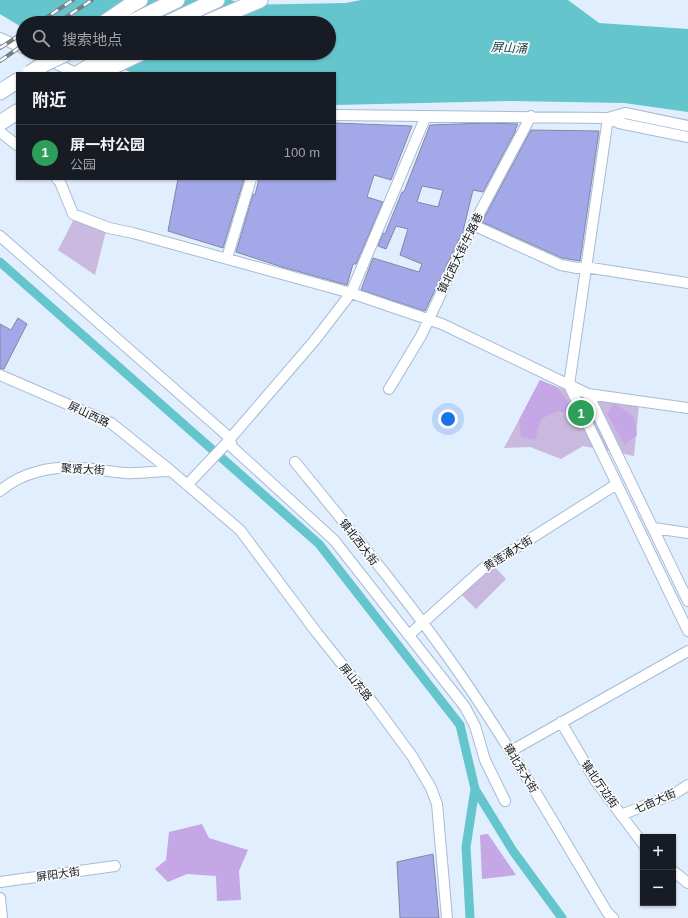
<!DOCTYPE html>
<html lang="zh">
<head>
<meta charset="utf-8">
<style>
  body { margin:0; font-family:Arial,"Noto Sans SC",sans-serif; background:#242831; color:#f1f3f6 }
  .controls { position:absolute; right:12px; bottom:12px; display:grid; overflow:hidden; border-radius:0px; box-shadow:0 1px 3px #0004 }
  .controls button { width:36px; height:36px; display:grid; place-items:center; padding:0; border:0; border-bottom:1px solid #363941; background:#171b24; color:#f1f3f6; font:20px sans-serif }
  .you { position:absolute; left:448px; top:419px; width:14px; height:14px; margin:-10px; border:3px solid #fff; border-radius:50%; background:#1a73e8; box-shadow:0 0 0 6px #1a73e833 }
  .badge { display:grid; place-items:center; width:26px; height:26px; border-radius:50%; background:#0f766e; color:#fff; font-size:13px; font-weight:700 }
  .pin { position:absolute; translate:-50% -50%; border:2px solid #fff; box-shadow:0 1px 4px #0006 }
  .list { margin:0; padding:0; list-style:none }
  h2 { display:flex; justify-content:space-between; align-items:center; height:52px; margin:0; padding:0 16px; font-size:17px }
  h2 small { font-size:13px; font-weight:400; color:#9ea1a6 }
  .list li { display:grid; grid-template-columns:26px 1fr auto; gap:12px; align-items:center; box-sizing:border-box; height:56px; padding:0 16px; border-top:1px solid #363941 }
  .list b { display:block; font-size:15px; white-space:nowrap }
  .list p { margin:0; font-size:13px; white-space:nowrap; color:#9ea1a6 }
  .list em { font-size:13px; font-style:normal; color:#9ea1a6 }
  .icon { flex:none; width:22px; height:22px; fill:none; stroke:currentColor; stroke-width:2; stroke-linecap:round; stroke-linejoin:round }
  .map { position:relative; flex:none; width:688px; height:918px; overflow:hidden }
  .search { position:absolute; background:#171b24; box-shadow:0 1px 3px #0004; left:16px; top:16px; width:320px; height:44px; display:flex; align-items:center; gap:10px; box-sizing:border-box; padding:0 14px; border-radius:22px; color:#9ea1a6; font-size:15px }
  .panel { position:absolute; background:#171b24; box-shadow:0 1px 3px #0004; left:16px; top:72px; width:320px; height:108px; border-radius:0px }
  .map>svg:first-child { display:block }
  .green { fill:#cab9df }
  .forest { fill:#c4a7e4 }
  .water { fill:#65c5cc }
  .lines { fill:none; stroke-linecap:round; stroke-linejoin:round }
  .canal { stroke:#65c5cc; stroke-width:9 }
  .building { fill:#a3a9e8; stroke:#8386a2; fill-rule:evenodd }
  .minor-casing { stroke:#a7bbd4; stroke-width:12 }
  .highway-casing { stroke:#a7bbd4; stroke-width:17 }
  .minor { stroke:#fff; stroke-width:10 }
  .highway { stroke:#fff; stroke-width:15 }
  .rail-casing { stroke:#747f8b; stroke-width:4 }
  .rail { stroke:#fafafa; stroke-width:2.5; stroke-dasharray:8; stroke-linecap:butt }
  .highway-bridge-casing { stroke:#a7bbd4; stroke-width:17; stroke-linecap:butt }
  .highway-bridge { stroke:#fff; stroke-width:15 }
  .labels { text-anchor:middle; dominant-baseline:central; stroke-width:3.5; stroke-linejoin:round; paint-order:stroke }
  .street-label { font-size:11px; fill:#0f171f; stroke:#fafafa }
  .water-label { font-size:12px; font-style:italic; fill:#123f42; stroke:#fafafa }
</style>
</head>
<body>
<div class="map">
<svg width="688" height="918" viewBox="0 0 688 918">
  <rect width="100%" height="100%" fill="#e1eefe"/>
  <path class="green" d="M 74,219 L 106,231 L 95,275 L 58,250 Z
    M 540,380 L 557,387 L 614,403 L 639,406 L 634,456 L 583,446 L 561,459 L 530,447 L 504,448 Z
    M 492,564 L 506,579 L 476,609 L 461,594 Z"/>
  <path class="forest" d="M 540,380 L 557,387 L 571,405 L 565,412 L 556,412 L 541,419 L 535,440 L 521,437 L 519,420 Z
    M 614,403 L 634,417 L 637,435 L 625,445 L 607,414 Z
    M 202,824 L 209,838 L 248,850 L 239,871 L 241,900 L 217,901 L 216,876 L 187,874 L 168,882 L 155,869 L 166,860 L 169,832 Z
    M 487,834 L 488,834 L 516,875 L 482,879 L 480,835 Z"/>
  <path class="water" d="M 0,0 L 231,0 L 245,5 L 346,3 L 361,0 L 568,0 L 599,23 L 688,29 L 688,112 L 624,103 L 509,101 L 335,105 L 335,73 L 133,73 L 83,53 L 329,53 L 329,23 L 23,23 L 23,28 L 0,14 Z"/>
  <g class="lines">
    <path class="canal" d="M 0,262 L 319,544 L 460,725 L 475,789 L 466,847 L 470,918
      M 475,789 L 513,851 L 562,918"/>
  </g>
  <path class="building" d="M 335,123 L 412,126 L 391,180 L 374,175 L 367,197 L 383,202 L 356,264 L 353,264 L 347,285 L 282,267 L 236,252 L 253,194 L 255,195 L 259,179 L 335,179 Z
    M 486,123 L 518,124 L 515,130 L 516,130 L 483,192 L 473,190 L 463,231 L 425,311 L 361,290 L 373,258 L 419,272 L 422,264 L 400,255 L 408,229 L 396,226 L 386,249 L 378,246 L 383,233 L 385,234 L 402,192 L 404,192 L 430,125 ZM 422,186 L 443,190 L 438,207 L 417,202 Z
    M 531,130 L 599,131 L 580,261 L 562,258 L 482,222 Z
    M 178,179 L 244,179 L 223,248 L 168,231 Z
    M 18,318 L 27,324 L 4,369 L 0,369 L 0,324 L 11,330 Z
    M 433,854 L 439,918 L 400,918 L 397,862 Z"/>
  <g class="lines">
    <g class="minor-casing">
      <path id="minor" d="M 0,38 L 23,48
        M 33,53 L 76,73
        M 335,115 L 608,118 L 625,113 L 688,126
        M 608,118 L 569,385 L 688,631
        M 608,118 L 619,123 L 688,137
        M 0,132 L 17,145
        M 57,179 L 60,182 L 73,214 L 109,228 L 133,233 L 351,293 L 442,324 L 588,394 L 688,408
        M 473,225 L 561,265 L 577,268 L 585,267 L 688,283
        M 0,236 L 230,438 L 232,447 L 334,540 L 465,707 L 475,726 L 485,760 L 505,801
        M 227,258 L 251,179
        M 0,375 L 111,423 L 171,471 L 240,530 L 317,633 L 373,703 L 412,756 L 431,788 L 437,804 L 447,918
        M 389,389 L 421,336 L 473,225 L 531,116
        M 588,394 L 688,601
        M 295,462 C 352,532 410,602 462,677 C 514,753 560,833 607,912 L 613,918
        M 187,485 L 223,447 L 315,340 L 351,293 L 426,116
        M 0,491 C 22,472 52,466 80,468 C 95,468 110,472 125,473 C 140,474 156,471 171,471
        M 654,528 L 688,533
        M 409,635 L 487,565 L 503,556 L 617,484
        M 561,722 L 595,780 L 643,844
        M 511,751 L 688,651
        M 621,815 L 674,794 L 688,785
        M 673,871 L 688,883
        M 0,882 L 115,866
        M 0,898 L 2,918"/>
    </g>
    <g class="highway-casing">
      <path id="highway" d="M 104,23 L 129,6 L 140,0
        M 130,23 L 177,0
        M 168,23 L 217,0
        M 206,23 L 260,0
        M 79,73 L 112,53
        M 99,73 L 141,53
        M 0,92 L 17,81
        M 0,123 L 17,112"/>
    </g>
    <use href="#minor" class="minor"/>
    <use href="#highway" class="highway"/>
    <g class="rail-casing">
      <path id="rail" d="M 38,23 L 73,0
        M 57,23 L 92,0
        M 0,48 L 23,33
        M 0,61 L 23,45"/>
    </g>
    <use href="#rail" class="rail"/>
    <g class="highway-bridge-casing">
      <path id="highway-bridge" d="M 30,73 L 46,63 L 67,53"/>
    </g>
    <use href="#highway-bridge" class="highway-bridge"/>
  </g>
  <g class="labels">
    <g class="street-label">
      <text transform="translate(460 253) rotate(-64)">镇北西大街牛路巷</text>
      <text transform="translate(89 414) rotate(25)">屏山西路</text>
      <text transform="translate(83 469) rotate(3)">聚贤大街</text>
      <text transform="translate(359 542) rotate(52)">镇北西大街</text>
      <text transform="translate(508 553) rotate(-32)">黄莲涌大街</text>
      <text transform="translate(356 682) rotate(51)">屏山东路</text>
      <text transform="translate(521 768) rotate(59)">镇北东大街</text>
      <text transform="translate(600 784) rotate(55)">镇北厅边街</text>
      <text transform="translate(655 801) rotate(-24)">七亩大街</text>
      <text transform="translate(58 874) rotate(-8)">屏阳大街</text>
    </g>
    <g class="water-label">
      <text transform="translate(509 48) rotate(3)">屏山涌</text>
    </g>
  </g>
</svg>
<div class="controls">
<button>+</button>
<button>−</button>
</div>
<div class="you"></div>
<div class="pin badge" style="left:581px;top:413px;background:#2e9e5b">1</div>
<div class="search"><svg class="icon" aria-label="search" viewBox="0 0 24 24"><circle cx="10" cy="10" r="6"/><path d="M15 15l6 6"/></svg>搜索地点</div>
<section class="panel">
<h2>附近<small></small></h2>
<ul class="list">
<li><span class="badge" style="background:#2e9e5b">1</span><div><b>屏一村公园</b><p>公园</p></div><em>100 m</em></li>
</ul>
</section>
</div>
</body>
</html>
